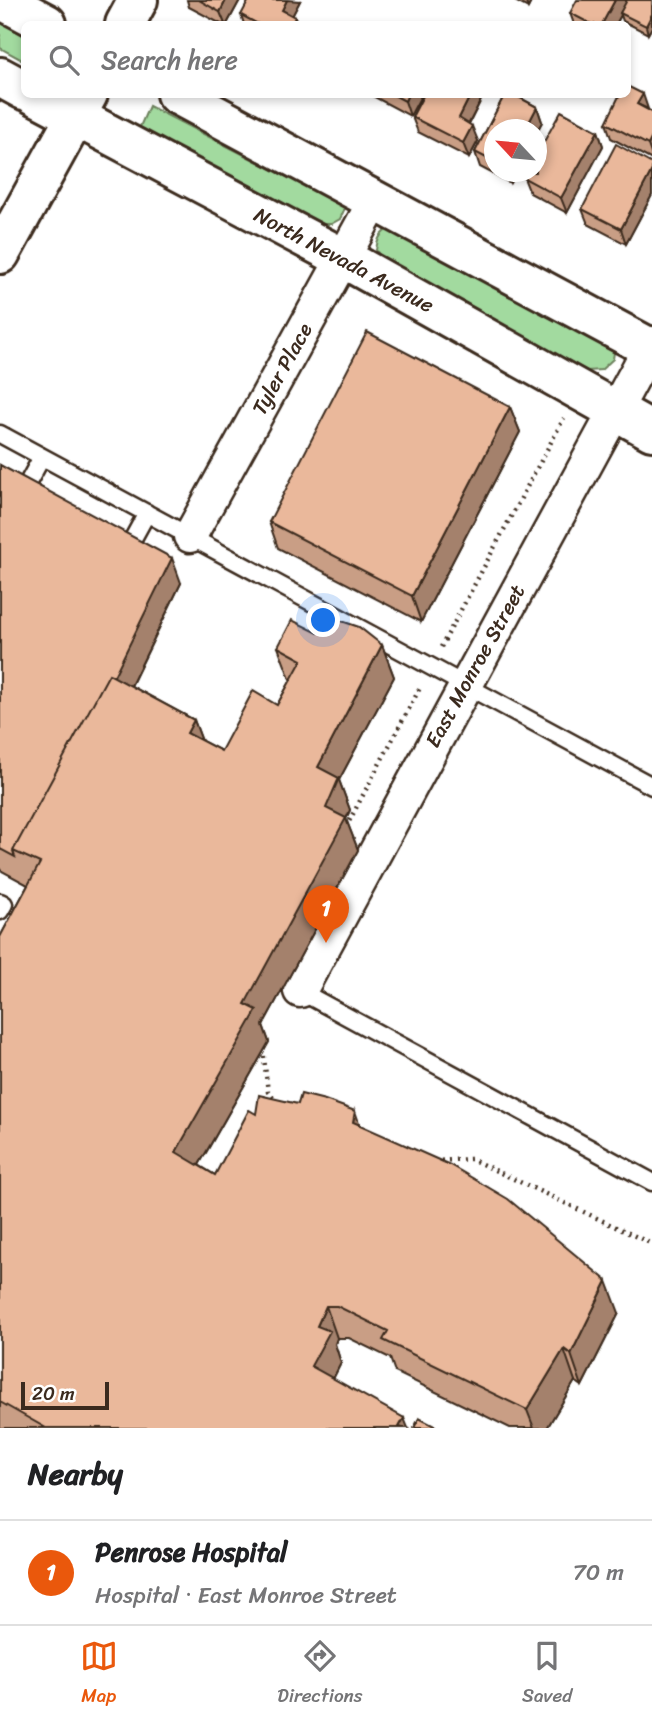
<!DOCTYPE html>
<html lang="en">
<head>
<meta charset="utf-8">
<style>
  body { margin:0; font-family:Sriracha,sans-serif; background:#f2f2f2; color:#202124 }
  .compass { position:absolute; left:484px; top:119px; width:63px; height:63px; border-radius:50%; background:#fff; box-shadow:0 4px 10px #0003; rotate:296deg }
  .scale { position:absolute; left:21px; bottom:18px; width:88px; box-sizing:border-box; padding-left:7px; border:4px solid #3b2a1e; border-top:0; font-size:19px; line-height:24px; white-space:nowrap; color:#3b2a1e; -webkit-text-stroke:5px #fff; paint-order:stroke }
  .you { position:absolute; left:324px; top:621px; width:24px; height:24px; margin:-18px; border:5px solid #fff; border-radius:50%; background:#1a73e8; box-shadow:0 0 0 10px #1a73e833 }
  .badge { display:grid; place-items:center; width:46px; height:46px; border-radius:50%; background:#ea580c; color:#fff; font-size:23px; font-weight:700 }
  .pin { position:absolute; translate:-50% -58px; filter:drop-shadow(0 2px 4px #0008) }
  .pin::after { content:''; position:absolute; top:37px; width:24px; height:21px; background:inherit; clip-path:polygon(0 0,100% 0,50% 100%) }
  .list { margin:0; padding:0; list-style:none }
  h2 { display:flex; justify-content:space-between; align-items:center; height:91px; margin:0; padding:0 28px; font-size:30px }
  h2 small { font-size:23px; font-weight:400; color:#757577 }
  .list li { display:grid; grid-template-columns:46px 1fr auto; gap:21px; align-items:center; box-sizing:border-box; height:105px; padding:0 28px; border-top:2px solid #e0e0e0 }
  .list b { display:block; font-size:26px; white-space:nowrap }
  .list p { margin:0; font-size:23px; white-space:nowrap; color:#757577 }
  .list em { font-size:23px; font-style:normal; color:#757577 }
  .icon { flex:none; width:38px; height:38px; fill:none; stroke:currentColor; stroke-width:2; stroke-linecap:round; stroke-linejoin:round }
  .map { position:relative; flex:none; width:652px; height:1428px; overflow:hidden }
  .search { position:absolute; background:#fff; box-shadow:0 4px 10px #0003; left:21px; right:21px; top:21px; height:77px; display:flex; align-items:center; gap:18px; box-sizing:border-box; padding:0 24px; border-radius:10px; color:#757577; font-size:26px }
  .sheet { height:196px; background:#fff }
  nav { display:flex; justify-content:space-around; align-items:center; box-sizing:border-box; height:98px; border-top:2px solid #e0e0e0; background:#fff; font-size:19px; color:#757577 }
  nav a { display:grid; justify-items:center; gap:4px }
  nav .on { color:#ea580c }
  .map>svg:first-child { display:block }
  .green { fill:#a2da9f; stroke:#6e825e; stroke-width:2 }
  .lines { fill:none; stroke-linecap:round; stroke-linejoin:round }
  .lane-casing { stroke:#3b2a1e; stroke-width:21 }
  .street-casing { stroke:#3b2a1e; stroke-width:37 }
  .secondary-casing { stroke:#3b2a1e; stroke-width:44 }
  .primary-casing { stroke:#3b2a1e; stroke-width:44 }
  .path { stroke:#3b2a1e; stroke-width:4.5; stroke-dasharray:2 5; stroke-linecap:butt }
  .lane { stroke:#fff; stroke-width:16 }
  .street { stroke:#fff; stroke-width:32 }
  .secondary { stroke:#fff; stroke-width:38 }
  .primary { stroke:#fff; stroke-width:38 }
  .wall { fill:#c99e85; stroke:#3b2a1e; stroke-width:2 }
  .shaded-wall { fill:#a4816c; stroke:#3b2a1e; stroke-width:2 }
  .building { fill:#eab89b; stroke:#3b2a1e; stroke-width:2 }
  .labels { text-anchor:middle; dominant-baseline:central; stroke-width:5; stroke-linejoin:round; paint-order:stroke }
  .street-label { font-size:21px; fill:#3b2a1e; stroke:#fff }
</style>
</head>
<body>
<div class="map">
<svg width="652" height="1428" viewBox="0 0 652 1428">
  <rect width="100%" height="100%" fill="#fff"/>
  <filter id="ink" filterUnits="userSpaceOnUse"><feTurbulence type="fractalNoise" baseFrequency=".0143" numOctaves="2"/><feDisplacementMap in="SourceGraphic" scale="14" xChannelSelector="R" yChannelSelector="G"/><feConvolveMatrix kernelMatrix="1 2 1 2 8 2 1 2 1" color-interpolation-filters="sRGB"/></filter>
  <g filter="url(#ink)">
    <path class="green" d="M 0,14 L 24,28 L 24,61 L 0,48 Z
      M 149,106 L 285,176 L 332,184 L 342,195 L 345,208 L 340,219 L 331,224 L 317,224 L 139,129 Z
      M 405,224 L 615,346 L 613,359 L 601,370 L 587,371 L 383,261 L 376,250 C 378,231 387,228 405,224 Z"/>
    <g class="lines">
      <g class="lane-casing">
        <path id="lane" d="M 0,434 L 652,786
          M 20,497 L 42,457
          M 125,553 L 147,513
          M 0,902 L 4,904 L 0,911
          M 300,991 L 652,1182"/>
      </g>
      <g class="street-casing">
        <path id="street" d="M 190,536 L 374,202
          M 300,991 L 652,343"/>
      </g>
      <g class="secondary-casing">
        <path id="secondary" d="M 125,24 L 138,0
          M 0,254 L 88,94"/>
      </g>
      <g class="primary-casing">
        <path id="primary" d="M 2,0 L 47,24
          M 0,77 L 24,90
          M 33,94 L 343,258 L 652,431
          M 176,94 L 652,349"/>
      </g>
      <path class="path" d="M 441,647 L 564,418
        M 346,827 L 421,686
        M 263,1049 L 268,1092 L 275,1100
        M 434,1161 L 471,1159 L 652,1244"/>
      <use href="#lane" class="lane"/>
      <use href="#street" class="street"/>
      <use href="#secondary" class="secondary"/>
      <use href="#primary" class="primary"/>
    </g>
    <path class="wall" d="M 187,0 L 240,0 L 227,24 L 221,24 L 189,7 Z
      M 513,0 L 532,0 L 528,8 Z
      M 652,0 L 652,27 L 648,34 L 623,21 L 621,15 L 616,24 L 574,24 L 570,13 Z
      M 300,1 L 292,16 L 298,24 L 244,24 L 241,15 Z
      M 369,94 L 422,94 L 410,116 Z
      M 424,94 L 484,94 L 469,124 L 478,141 L 469,158 L 418,132 L 412,117 Z
      M 505,94 L 513,94 L 537,107 L 542,122 L 536,133 L 536,130 L 494,130 L 494,172 L 516,172 L 510,183 L 480,167 L 475,152 Z
      M 648,110 L 652,112 L 652,160 L 611,138 L 606,123 Z
      M 598,131 L 603,146 L 567,213 L 530,193 L 524,178 Z
      M 652,164 L 652,195 L 626,244 L 588,224 L 582,209 Z
      M 510,407 L 520,432 L 421,622 L 278,548 L 269,522 Z
      M 0,465 L 181,583 L 131,686 L 194,720 L 202,741 L 221,751 L 277,705 L 291,680 L 290,679 L 278,647 L 318,633 L 382,645 L 394,677 L 339,780 L 350,810 L 346,819 L 358,850 L 263,1025 L 269,1042 L 199,1165 L 215,1175 L 256,1114 L 359,1125 L 619,1313 L 582,1386 L 575,1381 L 547,1428 L 510,1428 L 395,1372 L 390,1358 L 349,1338 L 337,1338 L 335,1344 L 341,1363 L 333,1379 L 408,1428 L 0,1428 L 0,937 L 28,885 L 0,870 Z"/>
    <path class="shaded-wall" d="M 226,0 L 240,0 L 227,24 L 225,24 L 220,12 Z
      M 287,0 L 300,1 L 288,24 L 282,10 Z
      M 525,0 L 532,0 L 528,8 Z
      M 615,0 L 629,0 L 620,13 L 621,15 L 616,24 L 602,24 Z
      M 652,14 L 652,27 L 648,34 L 646,26 Z
      M 295,17 L 298,24 L 292,24 Z
      M 408,94 L 422,94 L 410,116 L 405,101 Z
      M 471,94 L 484,94 L 464,133 L 459,118 Z
      M 643,94 L 648,109 L 637,104 Z
      M 537,107 L 542,122 L 536,133 L 536,130 L 525,130 Z
      M 472,126 L 478,141 L 469,158 L 463,143 Z
      M 598,131 L 603,146 L 567,213 L 561,198 Z
      M 652,137 L 652,156 L 648,145 Z
      M 652,170 L 652,195 L 626,244 L 621,229 Z
      M 506,172 L 516,172 L 510,183 Z
      M 510,407 L 520,432 L 421,622 L 412,596 Z
      M 172,558 L 181,583 L 121,706 L 17,853 Z
      M 382,645 L 394,677 L 339,780 L 350,810 L 346,819 L 358,850 L 263,1025 L 269,1042 L 188,1184 L 176,1152 L 245,1004 L 326,808 L 318,767 Z
      M 194,720 L 206,752 L 187,733 Z
      M 355,1111 L 366,1143 L 353,1122 Z
      M 607,1281 L 619,1313 L 582,1386 L 571,1354 Z
      M 326,1306 L 337,1338 L 335,1344 L 341,1363 L 323,1398 L 311,1366 L 317,1326 Z
      M 564,1349 L 575,1381 L 547,1428 L 534,1428 L 527,1410 Z
      M 404,1418 L 408,1428 L 400,1428 L 399,1427 Z"/>
    <path class="building" d="M 199,0 L 226,0 L 220,12 Z
      M 249,0 L 287,0 L 282,10 L 295,17 L 292,24 L 258,24 L 241,15 Z
      M 577,0 L 615,0 L 602,24 L 591,24 L 570,13 Z
      M 627,0 L 652,0 L 652,14 L 646,26 L 620,13 Z
      M 627,86 L 643,94 L 637,104 L 652,112 L 652,137 L 648,145 L 606,123 L 620,94 L 627,94 Z
      M 392,94 L 408,94 L 405,101 Z
      M 424,94 L 471,94 L 459,118 L 472,126 L 463,143 L 412,117 Z
      M 505,94 L 513,94 L 537,107 L 525,130 L 494,130 L 494,162 L 475,152 Z
      M 561,111 L 598,131 L 561,198 L 524,178 L 528,172 L 536,172 L 536,156 Z
      M 616,144 L 652,164 L 652,170 L 621,229 L 582,209 Z
      M 367,332 L 510,407 L 412,596 L 269,522 Z
      M 0,465 L 172,558 L 114,676 L 109,674 L 13,851 L 15,857 L 0,849 Z
      M 327,616 L 359,627 L 382,645 L 318,767 L 339,778 L 326,808 L 346,818 L 245,1004 L 257,1010 L 176,1152 L 215,1175 L 249,1110 L 256,1114 L 259,1095 L 298,1104 L 301,1094 L 325,1100 L 355,1111 L 353,1122 L 450,1165 L 508,1199 L 607,1281 L 571,1354 L 564,1349 L 527,1410 L 383,1340 L 388,1331 L 337,1306 L 326,1306 L 317,1326 L 330,1331 L 311,1366 L 404,1418 L 399,1427 L 403,1428 L 46,1428 L 0,1402 L 0,937 L 40,863 L 13,851 L 109,674 L 194,720 L 187,733 L 221,751 L 253,691 L 277,705 L 302,660 L 278,647 L 292,620 L 318,633 Z
      M 419,1418 L 438,1428 L 414,1428 Z"/>
  </g>
  <g class="labels">
    <g class="street-label">
      <text transform="translate(344 260) rotate(28)">North Nevada Avenue</text>
      <text transform="translate(282 369) rotate(-61)">Tyler Place</text>
      <text transform="translate(475 666) rotate(-61)">East Monroe Street</text>
    </g>
  </g>
</svg>
<svg class="compass" viewBox="-18 -18 36 36"><path d="M0-13l5 13h-10z" fill="#e53935"/><path d="M0 13l5-13h-10z" fill="#757577"/></svg>
<div class="scale">20 m</div>
<div class="you"></div>
<div class="pin badge" style="left:326px;top:943px">1</div>
<div class="search"><svg class="icon" aria-label="search" viewBox="0 0 24 24"><circle cx="10" cy="10" r="6"/><path d="M15 15l6 6"/></svg>Search here</div>
</div>
<section class="sheet">
<h2>Nearby<small></small></h2>
<ul class="list">
<li><span class="badge">1</span><div><b>Penrose Hospital</b><p>Hospital · East Monroe Street</p></div><em>70 m</em></li>
</ul>
</section>
<nav>
<a class="on"><svg class="icon" aria-label="map" viewBox="0 0 24 24"><path d="M3 6l6-2 6 2 6-2v14l-6 2-6-2-6 2zM9 4v14M15 6v14"/></svg>Map</a>
<a><svg class="icon" aria-label="directions" viewBox="0 0 24 24"><path d="M12 3l9 9-9 9-9-9zM9 14v-3h6M13 9l2 2-2 2"/></svg>Directions</a>
<a><svg class="icon" aria-label="saved" viewBox="0 0 24 24"><path d="M7 4h10v16l-5-4-5 4z"/></svg>Saved</a>
</nav>
</body>
</html>
